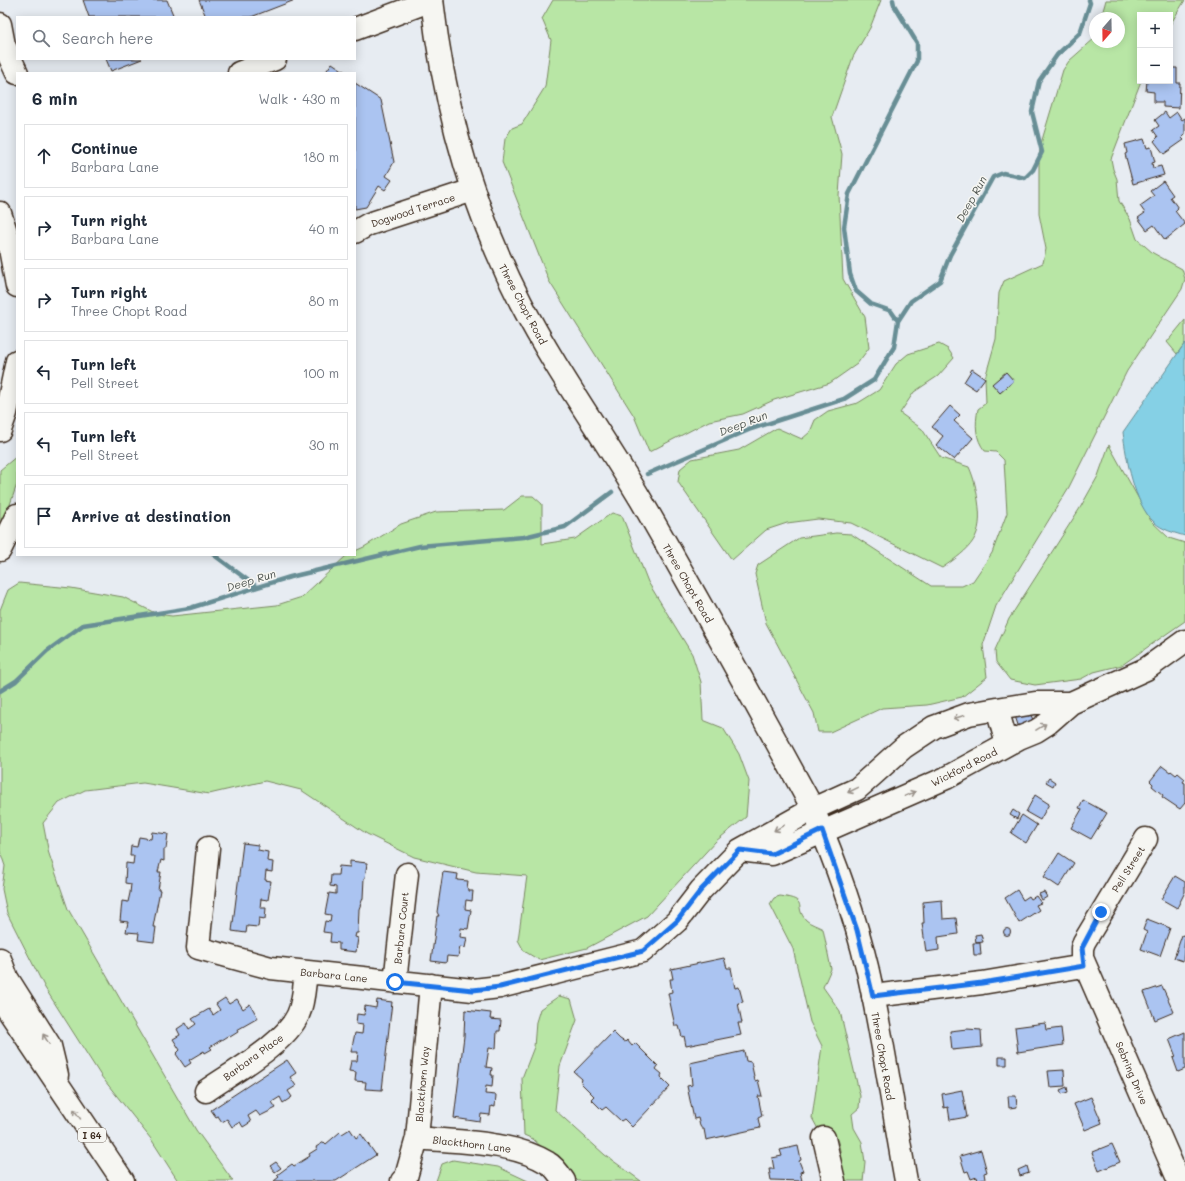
<!DOCTYPE html>
<html lang="en">
<head>
<meta charset="utf-8">
<style>
  body { margin:0; font-family:Mali,sans-serif; background:#f6f6f7; color:#1f2937 }
  .controls { position:absolute; right:12px; top:12px; display:grid; overflow:hidden; border-radius:0px; box-shadow:0 2px 10px #0003 }
  .controls button { width:36px; height:36px; display:grid; place-items:center; padding:0; border:0; border-bottom:1px solid #e0e1e3; background:#fff; color:#1f2937; font:20px sans-serif }
  .compass { position:absolute; left:1089px; top:12px; width:36px; height:36px; border-radius:50%; background:#fff; box-shadow:0 2px 10px #0003; rotate:200deg }
  .stop { position:absolute; width:12px; height:12px; margin:-9px; border:3px solid #1a73e8; border-radius:50%; background:#fff }
  .stop.end { background:#1a73e8; border-color:#fff; box-shadow:0 1px 4px #0008 }
  .list { margin:0; padding:0; list-style:none }
  h2 { display:flex; justify-content:space-between; align-items:center; height:52px; margin:0; padding:0 16px; font-size:17px }
  h2 small { font-size:13px; font-weight:400; color:#747a83 }
  .list li { display:grid; grid-template-columns:26px 1fr auto; gap:12px; align-items:center; box-sizing:border-box; height:64px; margin:0 8px 8px; padding:0 8px; border:1px solid #e0e1e3; border-radius:0px }
  .list b { display:block; font-size:15px; white-space:nowrap }
  .list p { margin:0; font-size:13px; white-space:nowrap; color:#747a83 }
  .list em { font-size:13px; font-style:normal; color:#747a83 }
  .icon { flex:none; width:22px; height:22px; fill:none; stroke:currentColor; stroke-width:2; stroke-linecap:round; stroke-linejoin:round }
  .map { position:relative; flex:none; width:1185px; height:1181px; overflow:hidden }
  .search { position:absolute; background:#fff; box-shadow:0 2px 10px #0003; left:16px; top:16px; width:340px; height:44px; display:flex; align-items:center; gap:10px; box-sizing:border-box; padding:0 14px; border-radius:0px; color:#747a83; font-size:15px }
  .panel { position:absolute; background:#fff; box-shadow:0 2px 10px #0003; left:16px; top:72px; width:340px; height:484px; border-radius:0px }
  .map>svg:first-child { display:block }
  .green { fill:#b8e6a5; stroke:#7a8862 }
  .water { fill:#85d0e5; stroke:#678e95 }
  .lines { fill:none; stroke-linecap:round; stroke-linejoin:round }
  .stream { stroke:#678e95; stroke-width:4.5 }
  .building { fill:#abc4f1; stroke:#3b2a1e }
  .minor-casing { stroke:#3b2a1e; stroke-width:25 }
  .major-casing { stroke:#3b2a1e; stroke-width:25 }
  .highway-casing { stroke:#3b2a1e; stroke-width:25 }
  .minor { stroke:#f6f6f2; stroke-width:22 }
  .major { stroke:#f6f6f2; stroke-width:22 }
  .highway { stroke:#f6f6f2; stroke-width:22 }
  .oneway { stroke:#989088 }
  .route { stroke:#1a73e8; stroke-width:5 }
  .labels { text-anchor:middle; dominant-baseline:central; stroke-width:3; stroke-linejoin:round; paint-order:stroke }
  .shield { fill:#f6f6f2; stroke:#73675e; stroke-width:1 }
  .shield-label { font-size:9px; font-weight:bold; fill:#3b2a1e }
  .street-label { font-size:10px; fill:#3b2a1e; stroke:#f6f6f2 }
  .water-label { font-size:11px; font-style:italic; fill:#4e5450; stroke:#f6f6f2 }
</style>
</head>
<body>
<div class="map">
<svg width="1185" height="1181" viewBox="0 0 1185 1181">
  <rect width="100%" height="100%" fill="#e7ecf2"/>
  <filter id="ink" filterUnits="userSpaceOnUse"><feTurbulence type="fractalNoise" baseFrequency=".025" numOctaves="2"/><feDisplacementMap in="SourceGraphic" scale="8" xChannelSelector="R" yChannelSelector="G"/><feConvolveMatrix kernelMatrix="1 2 1 2 8 2 1 2 1" color-interpolation-filters="sRGB"/></filter>
  <g filter="url(#ink)">
    <path class="green" d="M 553,0 L 881,0 L 870,28 L 853,57 L 832,117 L 842,154 L 839,195 L 843,279 L 865,317 L 869,348 L 857,364 L 830,383 L 774,400 L 743,414 L 709,421 L 649,452 L 634,416 L 549,281 L 502,162 L 505,139 L 512,128 L 522,124 L 545,87 L 551,40 L 542,19 Z
      M 1106,0 L 1185,0 L 1170,25 L 1170,15 L 1140,15 L 1141,81 L 1111,159 L 1113,169 L 1117,179 L 1119,201 L 1130,219 L 1137,239 L 1153,253 L 1182,269 L 1185,279 L 1182,289 L 1127,371 L 1069,487 L 996,606 L 983,645 L 987,677 L 962,697 L 927,705 L 882,708 L 830,732 L 818,732 L 814,713 L 766,623 L 755,574 L 758,565 L 799,538 L 836,533 L 851,534 L 931,586 L 962,586 L 973,581 L 992,553 L 1007,513 L 1004,460 L 996,452 L 985,451 C 975,439 975,424 978,409 L 986,403 L 985,378 L 996,339 L 999,293 L 1004,281 L 1043,263 L 1046,249 L 1039,214 L 1039,155 L 1042,140 L 1063,70 L 1069,61 L 1095,38 L 1095,42 L 1119,42 L 1119,18 L 1101,18 Z
      M 1185,320 L 1185,343 L 1177,354 L 1167,342 Z
      M 939,344 L 948,349 L 954,358 L 938,376 L 914,392 L 900,413 L 922,429 L 941,458 L 969,467 C 974,478 976,488 978,500 C 984,538 971,548 942,568 L 851,523 L 818,519 L 787,523 L 766,530 L 732,560 L 678,482 L 680,469 L 692,459 L 739,450 L 777,428 L 802,439 L 810,432 L 815,420 L 828,411 L 858,403 L 879,390 L 896,364 L 908,354 Z
      M 1109,445 L 1151,521 L 1169,538 L 1185,543 L 1185,621 L 1122,665 L 1094,672 L 1081,679 L 1035,685 L 1010,680 L 996,662 L 995,650 L 1009,619 L 1080,508 L 1098,476 Z
      M 17,456 L 17,484 L 0,534 L 0,470 Z
      M 522,496 L 533,496 L 542,504 L 542,544 L 575,539 L 612,513 L 622,516 L 648,582 L 692,654 L 701,682 L 703,720 L 723,728 L 739,754 L 749,781 L 746,817 L 716,841 L 647,916 L 587,948 L 539,960 L 524,951 L 518,940 L 527,876 L 476,872 L 414,857 L 367,834 L 301,790 L 265,781 L 209,794 L 143,783 L 85,790 L 59,803 L 43,823 L 49,854 L 68,909 L 196,1130 L 233,1181 L 178,1181 L 151,1139 L 101,1076 L 45,988 L 7,913 L 2,889 L 5,866 L 0,851 L 0,610 L 8,590 L 19,583 L 71,588 L 123,597 L 157,614 L 172,616 L 277,605 L 302,597 L 347,555 L 355,555 L 355,551 L 364,547 L 401,524 L 436,512 L 504,510 Z
      M 780,896 C 810,900 793,906 806,920 C 810,924 818,926 823,929 L 831,969 L 823,987 L 840,1011 L 860,1096 L 859,1108 L 852,1114 L 854,1128 L 862,1142 L 865,1162 L 863,1181 L 842,1181 C 839,1169 844,1143 833,1135 C 829,1132 822,1131 818,1129 L 812,1118 L 822,1046 L 810,1022 L 793,949 L 770,904 L 774,898 Z
      M 559,996 L 571,999 L 577,1020 L 560,1066 L 555,1110 L 605,1155 L 641,1181 L 578,1181 L 533,1139 L 524,1135 L 522,1078 L 534,1047 L 536,1022 L 540,1009 Z
      M 453,1160 L 498,1167 L 528,1181 L 436,1181 L 442,1164 Z"/>
    <path class="water" d="M 1185,343 L 1185,536 C 1175,533 1162,530 1154,522 C 1134,504 1126,458 1123,432 Z"/>
    <g class="lines">
      <path class="stream" d="M 893,0 L 894,5 L 917,43 L 917,61 L 849,194 L 844,227 L 850,274 L 856,291 L 871,304 L 891,311 L 898,321
        M 647,474 L 751,429 L 844,399 L 874,380 L 894,347 L 898,321 L 911,301 L 940,281 L 950,255 L 993,177 L 1003,173 L 1025,178 L 1033,170 L 1042,152 L 1032,112 L 1039,81 L 1057,55 L 1080,33 L 1090,3 L 1089,0
        M 214,555 L 257,587
        M 0,691 L 16,681 L 47,651 L 83,625 L 190,608 L 290,577 L 420,546 L 524,537 L 565,527 L 612,492"/>
    </g>
    <path class="building" d="M 83,0 L 167,0 L 174,17 L 89,17 Z
      M 199,0 L 295,0 L 251,17 L 206,17 Z
      M 106,59 L 142,59 L 111,71 Z
      M 332,63 L 347,73 L 325,73 Z
      M 1170,68 L 1177,68 L 1177,83 L 1180,83 L 1179,108 L 1163,107 L 1163,102 L 1154,102 L 1154,92 L 1146,91 L 1147,81 L 1170,81 Z
      M 355,83 L 381,100 L 394,162 L 386,176 L 392,180 L 385,190 L 379,186 L 366,207 L 355,209 Z
      M 1165,112 L 1169,118 L 1177,112 L 1182,120 L 1185,118 L 1185,135 L 1182,138 L 1184,140 L 1164,154 L 1154,141 L 1158,137 L 1153,130 L 1159,126 L 1155,120 Z
      M 1144,139 L 1147,148 L 1151,147 L 1155,162 L 1152,163 L 1153,168 L 1161,166 L 1164,175 L 1133,184 L 1125,154 L 1127,153 L 1125,144 Z
      M 1163,181 L 1173,195 L 1170,197 L 1178,208 L 1175,211 L 1185,224 L 1165,240 L 1154,225 L 1147,230 L 1138,218 L 1145,213 L 1140,206 L 1154,196 L 1150,191 Z
      M 972,369 L 985,378 L 976,390 L 964,382 Z
      M 1006,372 L 1014,381 L 1000,393 L 992,384 Z
      M 950,406 L 960,415 L 954,421 L 973,438 L 954,460 L 936,445 L 943,436 L 932,427 Z
      M 1026,712 L 1028,716 L 1031,715 L 1033,720 L 1030,721 L 1031,724 L 1019,728 L 1015,716 Z
      M 1162,766 L 1170,772 L 1171,771 L 1176,775 L 1178,773 L 1185,779 L 1183,782 L 1185,783 L 1185,803 L 1180,809 L 1162,797 L 1163,795 L 1152,786 L 1153,784 L 1150,781 Z
      M 1049,778 L 1055,782 L 1053,786 L 1046,782 Z
      M 1035,795 L 1049,804 L 1040,820 L 1026,812 Z
      M 1083,800 L 1107,813 L 1091,839 L 1071,828 L 1082,809 L 1079,808 Z
      M 1013,810 L 1019,814 L 1017,819 L 1010,815 Z
      M 1022,815 L 1037,825 L 1026,843 L 1011,833 Z
      M 152,832 L 168,834 L 166,849 L 164,849 L 164,861 L 161,860 L 158,872 L 161,872 L 158,890 L 160,890 L 153,927 L 156,927 L 154,942 L 138,940 L 139,933 L 126,932 L 128,922 L 120,921 L 122,901 L 128,902 L 130,893 L 131,884 L 125,883 L 126,863 L 133,864 L 134,856 L 130,856 L 131,846 L 137,847 L 139,837 L 151,839 Z
      M 243,843 L 258,845 L 258,850 L 268,852 L 267,861 L 273,862 L 272,872 L 266,871 L 265,880 L 271,881 L 268,900 L 261,899 L 260,908 L 266,908 L 265,919 L 259,918 L 258,927 L 247,926 L 246,933 L 232,931 Z
      M 1059,853 L 1074,863 L 1059,887 L 1044,877 Z
      M 350,861 L 367,863 L 365,878 L 364,878 L 363,898 L 359,909 L 358,933 L 356,933 L 355,937 L 358,938 L 356,952 L 339,950 L 339,943 L 330,942 L 331,933 L 323,932 L 325,921 L 330,922 L 331,915 L 325,914 L 329,893 L 336,894 L 336,887 L 330,886 L 331,875 L 338,875 L 339,866 L 350,867 Z
      M 443,872 L 458,874 L 457,880 L 468,881 L 467,888 L 469,889 L 469,891 L 473,891 L 472,901 L 466,900 L 465,909 L 471,910 L 468,929 L 461,928 L 460,937 L 467,938 L 465,948 L 460,947 L 458,957 L 447,956 L 446,963 L 431,961 L 437,916 L 439,916 L 437,912 Z
      M 1175,876 L 1185,882 L 1185,892 L 1177,908 L 1161,899 Z
      M 1017,890 L 1023,900 L 1029,896 L 1031,899 L 1036,896 L 1041,903 L 1036,905 L 1039,910 L 1019,923 L 1005,898 Z
      M 1044,892 L 1047,897 L 1042,900 L 1039,894 Z
      M 942,900 L 943,919 L 956,918 L 958,934 L 938,937 L 939,950 L 926,952 L 922,923 L 924,923 L 923,902 Z
      M 1147,919 L 1170,928 L 1160,956 L 1141,949 L 1147,932 L 1143,930 Z
      M1003.5 932a3.5 3.5 0 1 1 7 0a3.5 3.5 0 1 1-7 0Z
      M 981,934 L 983,942 L 976,943 L 975,935 Z
      M 1182,935 L 1185,936 L 1183,961 L 1174,958 Z
      M 973,943 L 980,943 L 981,955 L 974,955 Z
      M 724,958 L 727,968 L 731,968 L 735,988 L 739,987 L 743,1002 L 738,1003 L 742,1023 L 738,1023 L 741,1035 L 686,1046 L 684,1036 L 682,1037 L 679,1026 L 675,1026 L 668,993 L 672,992 L 670,979 L 673,979 L 671,969 Z
      M 1162,986 L 1174,1012 L 1155,1020 L 1144,992 Z
      M 225,998 L 229,1004 L 237,999 L 243,1009 L 250,1004 L 258,1018 L 237,1030 L 238,1032 L 230,1037 L 229,1035 L 210,1047 L 212,1049 L 205,1053 L 204,1051 L 189,1060 L 191,1063 L 185,1067 L 176,1054 L 180,1050 L 173,1039 L 180,1035 L 177,1029 L 186,1023 L 189,1029 L 196,1024 L 192,1019 L 209,1009 L 213,1015 L 220,1010 L 216,1004 Z
      M 377,1000 L 392,1002 L 382,1090 L 365,1089 L 366,1082 L 355,1081 L 356,1072 L 349,1071 L 351,1061 L 357,1061 L 358,1052 L 351,1052 L 355,1033 L 362,1034 L 363,1025 L 356,1024 L 357,1014 L 364,1015 L 365,1006 L 376,1008 Z
      M 465,1010 L 491,1013 L 490,1019 L 501,1020 L 500,1031 L 497,1031 L 496,1049 L 489,1048 L 486,1067 L 492,1068 L 491,1075 L 493,1075 L 492,1087 L 486,1086 L 485,1094 L 496,1095 L 495,1107 L 491,1106 L 490,1115 L 481,1114 L 480,1122 L 454,1118 L 464,1036 Z
      M 1045,1023 L 1046,1030 L 1061,1028 L 1063,1045 L 1018,1052 L 1015,1027 Z
      M 967,1029 L 981,1030 L 982,1047 L 952,1050 L 950,1031 Z
      M 613,1032 L 620,1039 L 625,1042 L 627,1040 L 632,1046 L 635,1043 L 658,1066 L 656,1069 L 662,1074 L 661,1076 L 662,1079 L 670,1087 L 632,1127 L 624,1119 L 621,1121 L 606,1107 L 602,1110 L 591,1099 L 594,1096 L 581,1083 L 582,1079 L 574,1072 Z
      M 1185,1032 L 1185,1069 L 1178,1072 L 1173,1058 L 1176,1057 L 1169,1039 Z
      M 744,1051 L 746,1061 L 751,1062 L 755,1081 L 758,1080 L 762,1096 L 758,1096 L 762,1116 L 758,1118 L 760,1128 L 706,1140 L 704,1129 L 702,1129 L 700,1126 L 698,1118 L 694,1119 L 687,1086 L 692,1085 L 690,1063 Z
      M 999,1057 L 1007,1057 L 1007,1065 L 999,1065 Z
      M 287,1060 L 296,1073 L 290,1077 L 296,1086 L 288,1091 L 292,1097 L 283,1103 L 280,1097 L 272,1102 L 276,1108 L 260,1116 L 256,1111 L 248,1116 L 251,1122 L 243,1127 L 240,1122 L 232,1127 L 227,1119 L 222,1122 L 218,1116 L 216,1117 L 211,1110 Z
      M 1064,1070 L 1065,1086 L 1050,1087 L 1048,1071 Z
      M 1067,1087 L 1068,1092 L 1062,1094 L 1060,1090 Z
      M 962,1090 L 967,1117 L 950,1120 L 948,1107 L 944,1108 L 942,1094 Z
      M 1008,1096 L 1016,1096 L 1017,1107 L 1009,1108 Z
      M 1091,1097 L 1102,1123 L 1085,1130 L 1074,1104 Z
      M 350,1129 L 356,1138 L 361,1134 L 376,1155 L 336,1181 L 274,1181 L 279,1177 L 277,1175 L 285,1169 L 292,1164 L 294,1166 L 310,1156 L 309,1154 L 317,1149 L 316,1147 L 324,1142 L 326,1144 L 340,1132 L 342,1134 Z
      M 1112,1144 L 1120,1162 L 1099,1171 L 1092,1152 Z
      M 798,1146 L 801,1160 L 799,1161 L 803,1171 L 800,1172 L 802,1181 L 771,1180 L 769,1169 L 774,1169 L 772,1158 L 782,1156 L 780,1150 Z
      M 981,1150 L 987,1172 L 984,1173 L 985,1179 L 978,1181 L 977,1177 L 971,1179 L 968,1171 L 965,1172 L 960,1156 Z
      M 276,1162 L 281,1168 L 275,1172 L 270,1166 Z
      M 1027,1166 L 1029,1173 L 1020,1176 L 1018,1170 Z"/>
    <g class="lines">
      <g class="minor-casing">
        <path id="minor" d="M 355,29 L 432,0
          M 239,73 L 275,59
          M 355,232 L 369,224 L 473,190
          M 997,709 L 1007,744
          M 1146,839 L 1084,942 L 1082,948 L 1082,958 L 1179,1181
          M 208,848 L 198,948 L 271,968 L 473,990 L 500,987 L 643,951 L 677,921 L 701,890 L 740,850 L 813,809 L 857,789 L 904,747 L 934,727 L 969,714 L 997,709 L 1035,703 L 1071,703
          M 740,850 L 772,854 L 946,778 L 1019,738 L 1036,731 L 1047,724 L 1071,703 L 1146,669 L 1185,641
          M 395,982 L 407,874
          M 873,996 L 982,983 L 1084,966
          M 206,1091 C 233,1072 284,1045 298,1015 C 304,1002 304,987 306,972
          M 417,1138 C 458,1142 512,1141 548,1163 C 554,1166 560,1175 564,1181
          M 824,1138 L 834,1181
          M 402,1181 L 406,1177 L 417,1138 L 431,985"/>
      </g>
      <g class="major-casing">
        <path id="major" d="M 432,0 C 444,107 471,206 521,303 C 556,371 602,434 641,500 C 700,602 757,706 813,809 C 835,860 854,913 867,967 C 883,1037 893,1110 906,1181"/>
      </g>
      <g class="highway-casing">
        <path id="highway" d="M 0,24 L 4,45 L 17,73
          M 0,213 L 8,238 L 17,286
          M 0,430 L 6,413 L 17,361
          M 0,550 L 17,515
          M 0,959 L 7,978 L 50,1046 L 57,1075
          M 0,998 L 123,1181"/>
      </g>
      <use href="#minor" class="minor"/>
      <use href="#major" class="major"/>
      <use href="#highway" class="highway"/>
    </g>
    <defs><path id="oneway-shaft" d="M-6 0H5M1.5-3L5.5 0L1.5 3" fill="none" stroke-width="1.6" stroke-linecap="round" stroke-linejoin="round"/></defs>
    <g class="oneway">
      <use href="#oneway-shaft" transform="translate(959 717) rotate(163)"/>
      <use href="#oneway-shaft" transform="translate(1041 727) rotate(-32)"/>
      <use href="#oneway-shaft" transform="translate(853 790) rotate(154)"/>
      <use href="#oneway-shaft" transform="translate(910 794) rotate(-23)"/>
      <use href="#oneway-shaft" transform="translate(779 828) rotate(151)"/>
      <use href="#oneway-shaft" transform="translate(46 1039) rotate(-122)"/>
      <use href="#oneway-shaft" transform="translate(77 1114) rotate(-125)"/>
    </g>
  </g>
  <g class="lines" filter="url(#ink)">
    <path class="route" d="M 395,982 L 473,990 L 500,987 L 643,951 L 677,921 L 701,890 L 740,850 L 772,854 L 822,830 L 857,930 L 873,996 L 982,983 L 1084,966 L 1082,948 L 1101,912"/>
  </g>
  <g class="labels">
    <rect class="shield" x="78" y="1128" width="28" height="14" rx="3"/>
    <g class="shield-label">
      <text x="92" y="1135">I 64</text>
    </g>
    <g class="street-label">
      <text transform="translate(413 210) rotate(-18)">Dogwood Terrace</text>
      <text transform="translate(523 304) rotate(62)">Three Chopt Road</text>
      <text transform="translate(688 583) rotate(60)">Three Chopt Road</text>
      <text transform="translate(964 767) rotate(-27)">Wickford Road</text>
      <text transform="translate(1128 869) rotate(-58)">Pell Street</text>
      <text transform="translate(401 928) rotate(-84)">Barbara Court</text>
      <text transform="translate(334 975) rotate(6)">Barbara Lane</text>
      <text transform="translate(883 1056) rotate(80)">Three Chopt Road</text>
      <text transform="translate(253 1057) rotate(-36)">Barbara Place</text>
      <text transform="translate(1132 1073) rotate(67)">Sebring Drive</text>
      <text transform="translate(422 1084) rotate(-85)">Blackthorn Way</text>
      <text transform="translate(472 1144) rotate(7)">Blackthorn Lane</text>
    </g>
    <g class="water-label">
      <text transform="translate(971 199) rotate(-61)">Deep Run</text>
      <text transform="translate(743 423) rotate(-21)">Deep Run</text>
      <text transform="translate(251 580) rotate(-17)">Deep Run</text>
    </g>
  </g>
</svg>
<div class="controls">
<button>+</button>
<button>−</button>
</div>
<svg class="compass" viewBox="-18 -18 36 36"><path d="M0-13l5 13h-10z" fill="#e53935"/><path d="M0 13l5-13h-10z" fill="#747a83"/></svg>
<div class="stop" style="left:395px;top:982px"></div>
<div class="stop end" style="left:1101px;top:912px"></div>
<div class="search"><svg class="icon" aria-label="search" viewBox="0 0 24 24"><circle cx="10" cy="10" r="6"/><path d="M15 15l6 6"/></svg>Search here</div>
<section class="panel">
<h2>6 min<small>Walk · 430 m</small></h2>
<ul class="list">
<li><svg class="icon" aria-label="ahead" viewBox="0 0 24 24"><path d="M12 20V5M6 11l6-6 6 6"/></svg><div><b>Continue</b><p>Barbara Lane</p></div><em>180 m</em></li>
<li><svg class="icon" aria-label="right" viewBox="0 0 24 24"><path d="M7 20v-9h11M14 6l5 5-5 5"/></svg><div><b>Turn right</b><p>Barbara Lane</p></div><em>40 m</em></li>
<li><svg class="icon" aria-label="right" viewBox="0 0 24 24"><path d="M7 20v-9h11M14 6l5 5-5 5"/></svg><div><b>Turn right</b><p>Three Chopt Road</p></div><em>80 m</em></li>
<li><svg class="icon" aria-label="left" viewBox="0 0 24 24"><path d="M17 20v-9H6M10 6l-5 5 5 5"/></svg><div><b>Turn left</b><p>Pell Street</p></div><em>100 m</em></li>
<li><svg class="icon" aria-label="left" viewBox="0 0 24 24"><path d="M17 20v-9H6M10 6l-5 5 5 5"/></svg><div><b>Turn left</b><p>Pell Street</p></div><em>30 m</em></li>
<li><svg class="icon" aria-label="arrive" viewBox="0 0 24 24"><path d="M6 21V4h12l-3 4 3 4H6"/></svg><div><b>Arrive at destination</b></div></li>
</ul>
</section>
</div>
</body>
</html>
